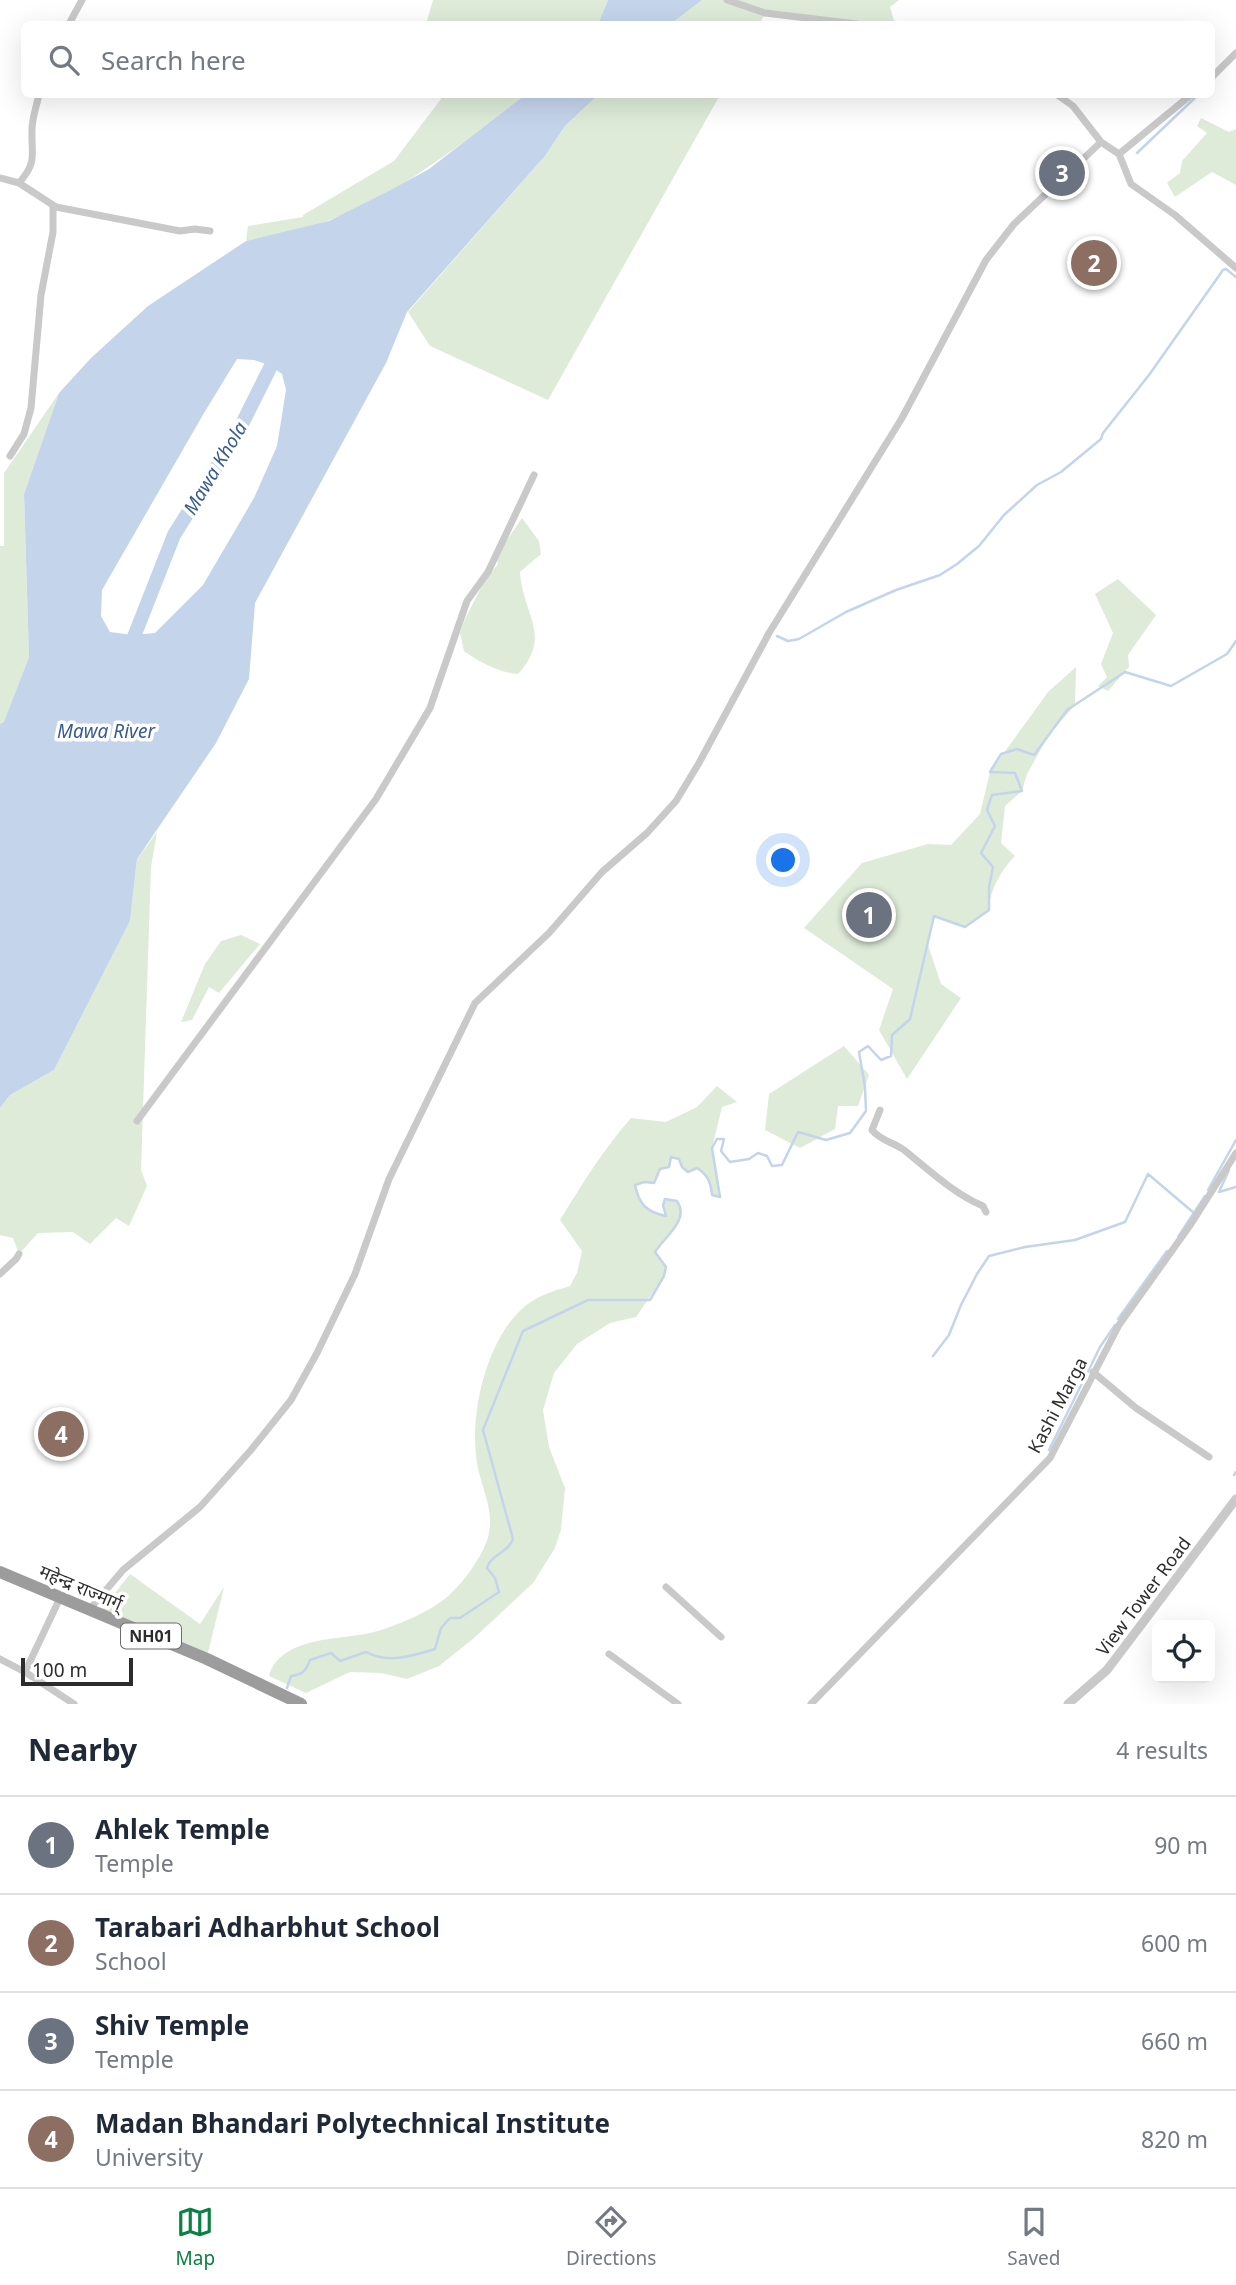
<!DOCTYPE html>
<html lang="en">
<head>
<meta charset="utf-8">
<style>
  body { margin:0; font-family:"Noto Sans","Noto Sans Devanagari",sans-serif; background:#f2f2f3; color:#1f2937 }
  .controls { position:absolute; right:21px; bottom:21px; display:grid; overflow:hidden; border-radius:10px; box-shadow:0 7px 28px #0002 }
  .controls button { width:63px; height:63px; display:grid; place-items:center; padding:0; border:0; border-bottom:2px solid #e0e1e3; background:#fff; color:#1f2937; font:35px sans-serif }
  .scale { position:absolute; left:21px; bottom:18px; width:112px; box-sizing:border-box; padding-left:7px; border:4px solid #2c2c2c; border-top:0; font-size:19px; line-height:24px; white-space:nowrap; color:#2c2c2c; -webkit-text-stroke:5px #fff; paint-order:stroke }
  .you { position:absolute; left:784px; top:861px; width:24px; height:24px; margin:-18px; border:5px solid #fff; border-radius:50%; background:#1a73e8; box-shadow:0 0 0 10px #1a73e833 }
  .badge { display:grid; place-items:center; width:46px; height:46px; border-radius:50%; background:#0b8043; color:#fff; font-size:23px; font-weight:700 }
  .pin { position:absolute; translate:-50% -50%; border:4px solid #fff; box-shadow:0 2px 7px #0006 }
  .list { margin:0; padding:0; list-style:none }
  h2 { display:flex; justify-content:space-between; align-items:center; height:91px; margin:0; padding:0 28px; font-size:30px }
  h2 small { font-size:23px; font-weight:400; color:#747a83 }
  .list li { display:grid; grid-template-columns:46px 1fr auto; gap:21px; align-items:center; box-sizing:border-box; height:98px; padding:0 28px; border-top:2px solid #e0e1e3 }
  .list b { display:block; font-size:26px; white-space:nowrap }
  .list p { margin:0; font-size:23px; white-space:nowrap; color:#747a83 }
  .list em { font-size:23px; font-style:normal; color:#747a83 }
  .icon { flex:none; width:38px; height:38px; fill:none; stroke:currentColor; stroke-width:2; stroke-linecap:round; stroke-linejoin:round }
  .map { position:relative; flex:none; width:1236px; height:1704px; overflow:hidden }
  .search { position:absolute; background:#fff; box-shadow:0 7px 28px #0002; left:21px; right:21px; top:21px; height:77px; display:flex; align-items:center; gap:18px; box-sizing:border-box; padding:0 24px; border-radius:10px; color:#747a83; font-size:26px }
  .sheet { height:483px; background:#fff }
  nav { display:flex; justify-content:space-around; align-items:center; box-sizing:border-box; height:98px; border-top:2px solid #e0e1e3; background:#fff; font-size:19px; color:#747a83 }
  nav a { display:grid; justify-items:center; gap:4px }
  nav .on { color:#0b8043 }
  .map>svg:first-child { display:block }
  .green { fill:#deebd9 }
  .water { fill:#c4d4eb; fill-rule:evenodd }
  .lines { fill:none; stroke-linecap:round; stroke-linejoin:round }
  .stream { stroke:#c4d4eb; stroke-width:2.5 }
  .river { stroke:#c4d4eb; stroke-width:14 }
  .minor { stroke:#c9c9c9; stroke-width:7 }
  .tertiary { stroke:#c9c9c9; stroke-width:9 }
  .trunk { stroke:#9c9c9c; stroke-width:12 }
  .labels { text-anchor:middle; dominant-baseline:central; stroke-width:7; stroke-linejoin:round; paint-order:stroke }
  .shield { fill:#fff; stroke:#6b6b6b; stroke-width:2 }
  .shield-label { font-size:16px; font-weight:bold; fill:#2c2c2c }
  .street-label { font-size:18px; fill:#2c2c2c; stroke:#fff }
  .water-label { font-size:19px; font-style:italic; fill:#395c90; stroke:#fff }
</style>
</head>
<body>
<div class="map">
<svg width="1236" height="1704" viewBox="0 0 1236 1704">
  <rect width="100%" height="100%" fill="#fff"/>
  <path class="green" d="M 433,0 L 608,0 L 598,24 L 426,24 Z
    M 702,0 L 899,0 L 890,7 L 895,24 L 870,24 L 827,18 L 766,13 L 759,24 L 671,24 Z
    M 444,95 L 525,95 C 464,142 403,192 330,220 C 304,230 273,234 246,241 L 248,226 L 303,217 L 303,215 L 394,161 Z
    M 598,95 L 720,95 L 548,400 L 430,346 L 408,312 L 545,156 L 565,126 Z
    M 1201,118 L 1229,132 L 1236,129 L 1236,185 L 1212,172 L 1175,197 L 1167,183 L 1180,173 L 1182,161 L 1207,133 L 1197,126 Z
    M 59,393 L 24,494 L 29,657 L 4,723 L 0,724 L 0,546 L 4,546 L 4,473 Z
    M 522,518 L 539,541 L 541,554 L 520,572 C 523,616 553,635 518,674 C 501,673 479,662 464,651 L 460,633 L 465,619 L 484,582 L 498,564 L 496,556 Z
    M 1118,579 L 1156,615 L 1128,655 L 1129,667 L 1108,691 L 1098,686 L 1107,677 L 1101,664 L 1113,633 L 1095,594 Z
    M 1076,667 L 1075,705 L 1049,735 L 1027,774 L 1022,791 L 1005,806 L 1001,843 L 1015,856 C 1002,869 989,891 989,910 L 965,927 L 934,916 L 928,945 L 941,984 L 961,998 L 907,1079 L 879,1030 L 893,989 L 804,928 L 862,863 L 928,844 L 951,845 L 980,814 L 990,772 L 1048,692 Z
    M 157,832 L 151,867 L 141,1170 L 147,1186 L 129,1226 L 116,1218 L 90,1244 L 73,1232 L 38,1233 L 19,1254 L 13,1238 L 0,1235 L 0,1108 L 10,1095 L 54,1070 L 130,921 L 137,859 Z
    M 241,935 L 260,944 L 219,993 L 209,987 L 192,1020 L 181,1022 L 205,964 L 221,941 Z
    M 844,1046 L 869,1075 L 858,1106 L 838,1106 L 835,1129 L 800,1148 L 765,1130 L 769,1094 Z
    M 717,1086 L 737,1102 L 722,1107 L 712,1148 L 720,1197 L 712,1195 C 711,1183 708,1175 697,1168 L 688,1172 L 682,1167 L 679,1159 L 672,1157 L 669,1167 L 660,1169 L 654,1183 L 644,1182 L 635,1185 C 638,1205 647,1212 666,1215 L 663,1205 L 665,1199 L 677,1201 C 690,1220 665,1236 655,1252 L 666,1267 L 664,1276 L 636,1317 L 610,1323 L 577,1344 L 554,1373 L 543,1410 L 549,1447 L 565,1488 L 561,1530 L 555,1548 L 533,1583 L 474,1638 L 439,1666 L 407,1679 L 381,1673 L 350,1672 L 306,1693 L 269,1676 C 280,1637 337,1640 370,1633 C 390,1628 415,1618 433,1607 C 454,1595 471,1572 482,1552 C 502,1514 479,1491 476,1455 C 471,1408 487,1340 523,1308 C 536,1296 553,1291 570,1286 L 577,1273 L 582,1251 L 560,1220 C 582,1184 603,1150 631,1118 L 666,1122 L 697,1107 Z
    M 130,1574 L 200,1624 L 224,1587 L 206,1661 L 97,1616 Z"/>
  <path class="water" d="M 608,0 L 702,0 L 671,24 L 598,24 Z
    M 525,95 L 598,95 L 565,126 L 545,156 L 407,312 L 386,363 L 255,603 L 249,679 L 216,743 L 137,859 L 130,921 L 54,1070 L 10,1095 L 0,1108 L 0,724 L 4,722 L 29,657 L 24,494 L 59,393 L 91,358 L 148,306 L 246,241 L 329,221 L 385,193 L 429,169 ZM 237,359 L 254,360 L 269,365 L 282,374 L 286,390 L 277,446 L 254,498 L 203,585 L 155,633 L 132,635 L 110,632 L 101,616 L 102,590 L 204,413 Z"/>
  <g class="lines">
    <path class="stream" d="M 1137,153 L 1199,94
      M 777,636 L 788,641 L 799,639 L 846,612 L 896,590 L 940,575 L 957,564 L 979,546 L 1004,515 L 1037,485 L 1061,472 L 1101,439 L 1103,433 L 1149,375 L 1223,270 L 1226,269 L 1236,277
      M 1208,1190 L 1236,1140
      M 1219,1192 L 1229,1170
      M 1219,1192 L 1236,1187
      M 1178,1237 L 1205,1196
      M 1118,1319 L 1167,1251
      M 933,1356 L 949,1335 L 961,1305 L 977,1274 L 989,1256 L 1025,1247 L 1075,1240 L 1125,1222 L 1148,1174 L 1194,1213
      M 1049,1450 L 1100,1347 L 1115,1325
      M 1234,1475 L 1236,1472
      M 287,1688 L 291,1676 C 302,1675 306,1671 310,1660 L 331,1653 L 340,1661 L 366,1652 C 389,1664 412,1656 435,1649 L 441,1628 L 450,1618 L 460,1618 L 499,1592 L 495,1578 L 487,1568 C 491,1554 507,1554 513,1539 L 483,1430 L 523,1331 L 588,1300 L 650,1300 L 664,1276 L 666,1267 L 655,1252 C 665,1236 690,1220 677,1201 L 665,1199 L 663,1205 L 666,1216 C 647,1212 639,1205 635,1185 L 644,1182 L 654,1183 L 660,1169 L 669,1167 L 671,1157 L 679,1159 L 682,1167 L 688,1172 L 697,1168 C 708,1175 711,1183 712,1195 L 720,1197 L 712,1148 L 717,1139 L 724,1139 L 721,1151 L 730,1162 L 749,1159 L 758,1153 L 767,1156 L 772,1166 L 782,1165 L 798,1132 L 826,1140 L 850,1133 L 866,1111 L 865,1087 L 859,1052 L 868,1046 L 881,1060 L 891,1056 L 892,1035 L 910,1019 L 934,916 L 965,927 L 989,910 L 989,887 L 993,867 L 981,853 L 995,826 L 987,810 L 992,795 L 1022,791 L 1015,773 L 990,772 L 1001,754 L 1017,749 L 1034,755 L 1067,710 L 1125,672 L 1171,686 L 1227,654 L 1236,641"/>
    <path class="river" d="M 128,652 L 174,535 L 235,438 L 278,352"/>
    <path class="minor" d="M 727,0 L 765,13 L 857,24
      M 69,24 L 82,0
      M 1212,77 L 1236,53
      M 1056,94 L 1073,106 L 1101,142 L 1119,154 L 1131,184 L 1175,215 L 1236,268
      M 1119,154 L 1192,94
      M 0,178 L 19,183 C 38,161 31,155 32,129 C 32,118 37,105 39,94
      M 19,183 L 56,207 L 180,231 L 195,229 L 210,231
      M 10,456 L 24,434 L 31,408 L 41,295 L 53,232 L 53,205
      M 880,1110 L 872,1130 C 881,1141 893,1142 904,1150 C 929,1170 953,1193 983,1206 L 986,1212
      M 137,1121 L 376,799 L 430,708 L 467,601 L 488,572 L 534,475
      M 0,1274 L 16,1259 L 19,1254
      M 1093,1372 L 1136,1408 L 1209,1457
      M 666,1587 L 721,1637
      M 89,1610 L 123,1570 L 200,1507 L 251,1450 L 291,1400 L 317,1353 L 355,1274 L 389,1179 L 475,1003 L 549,933 L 602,872 L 647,833 L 676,801 L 699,763 L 769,633 L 902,418 L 986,260 L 1014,224 L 1101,142
      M 609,1654 L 678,1704
      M 0,1659 L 25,1672 L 74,1704
      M 25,1672 L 60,1598
      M 811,1704 L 1050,1458 L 1119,1325 L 1191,1224 L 1236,1153"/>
    <path class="tertiary" d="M 1068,1704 L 1107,1670 L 1236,1499"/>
    <path class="trunk" d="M 0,1572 L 207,1659 L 301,1704"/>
  </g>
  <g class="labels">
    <rect class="shield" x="121" y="1623.5" width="60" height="25" rx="5"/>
    <g class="shield-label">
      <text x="151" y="1636">NH01</text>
    </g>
    <g class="street-label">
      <text transform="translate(1057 1405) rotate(-62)">Kashi Marga</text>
      <text transform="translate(81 1587) rotate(23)">महेन्द्र राज्मार्ग्</text>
      <text transform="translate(1143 1596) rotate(-53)">View Tower Road</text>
    </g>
    <g class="water-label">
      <text transform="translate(215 468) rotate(-59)">Mawa Khola</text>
      <text x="106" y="731">Mawa River</text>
    </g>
  </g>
</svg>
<div class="controls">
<button><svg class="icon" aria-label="locate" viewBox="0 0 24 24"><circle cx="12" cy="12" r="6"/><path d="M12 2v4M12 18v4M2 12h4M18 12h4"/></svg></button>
</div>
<div class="scale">100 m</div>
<div class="you"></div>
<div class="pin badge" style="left:869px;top:915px;background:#6b7280">1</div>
<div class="pin badge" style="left:1094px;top:263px;background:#8d6e63">2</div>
<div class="pin badge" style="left:1062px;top:173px;background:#6b7280">3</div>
<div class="pin badge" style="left:61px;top:1434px;background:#8d6e63">4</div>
<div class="search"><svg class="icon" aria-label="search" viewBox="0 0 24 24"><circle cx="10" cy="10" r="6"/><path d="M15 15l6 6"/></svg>Search here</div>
</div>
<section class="sheet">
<h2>Nearby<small>4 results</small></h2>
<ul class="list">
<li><span class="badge" style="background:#6b7280">1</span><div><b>Ahlek Temple</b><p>Temple</p></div><em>90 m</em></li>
<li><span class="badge" style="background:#8d6e63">2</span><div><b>Tarabari Adharbhut School</b><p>School</p></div><em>600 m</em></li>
<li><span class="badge" style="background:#6b7280">3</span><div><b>Shiv Temple</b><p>Temple</p></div><em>660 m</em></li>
<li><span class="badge" style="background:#8d6e63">4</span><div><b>Madan Bhandari Polytechnical Institute</b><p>University</p></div><em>820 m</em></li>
</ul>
</section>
<nav>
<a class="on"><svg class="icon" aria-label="map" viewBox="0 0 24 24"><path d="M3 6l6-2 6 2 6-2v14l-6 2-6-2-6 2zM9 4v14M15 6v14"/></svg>Map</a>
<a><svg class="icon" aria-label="directions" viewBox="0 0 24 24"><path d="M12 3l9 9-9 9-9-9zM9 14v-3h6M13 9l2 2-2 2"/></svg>Directions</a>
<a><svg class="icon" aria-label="saved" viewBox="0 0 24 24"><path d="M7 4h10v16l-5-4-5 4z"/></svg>Saved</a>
</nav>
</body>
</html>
